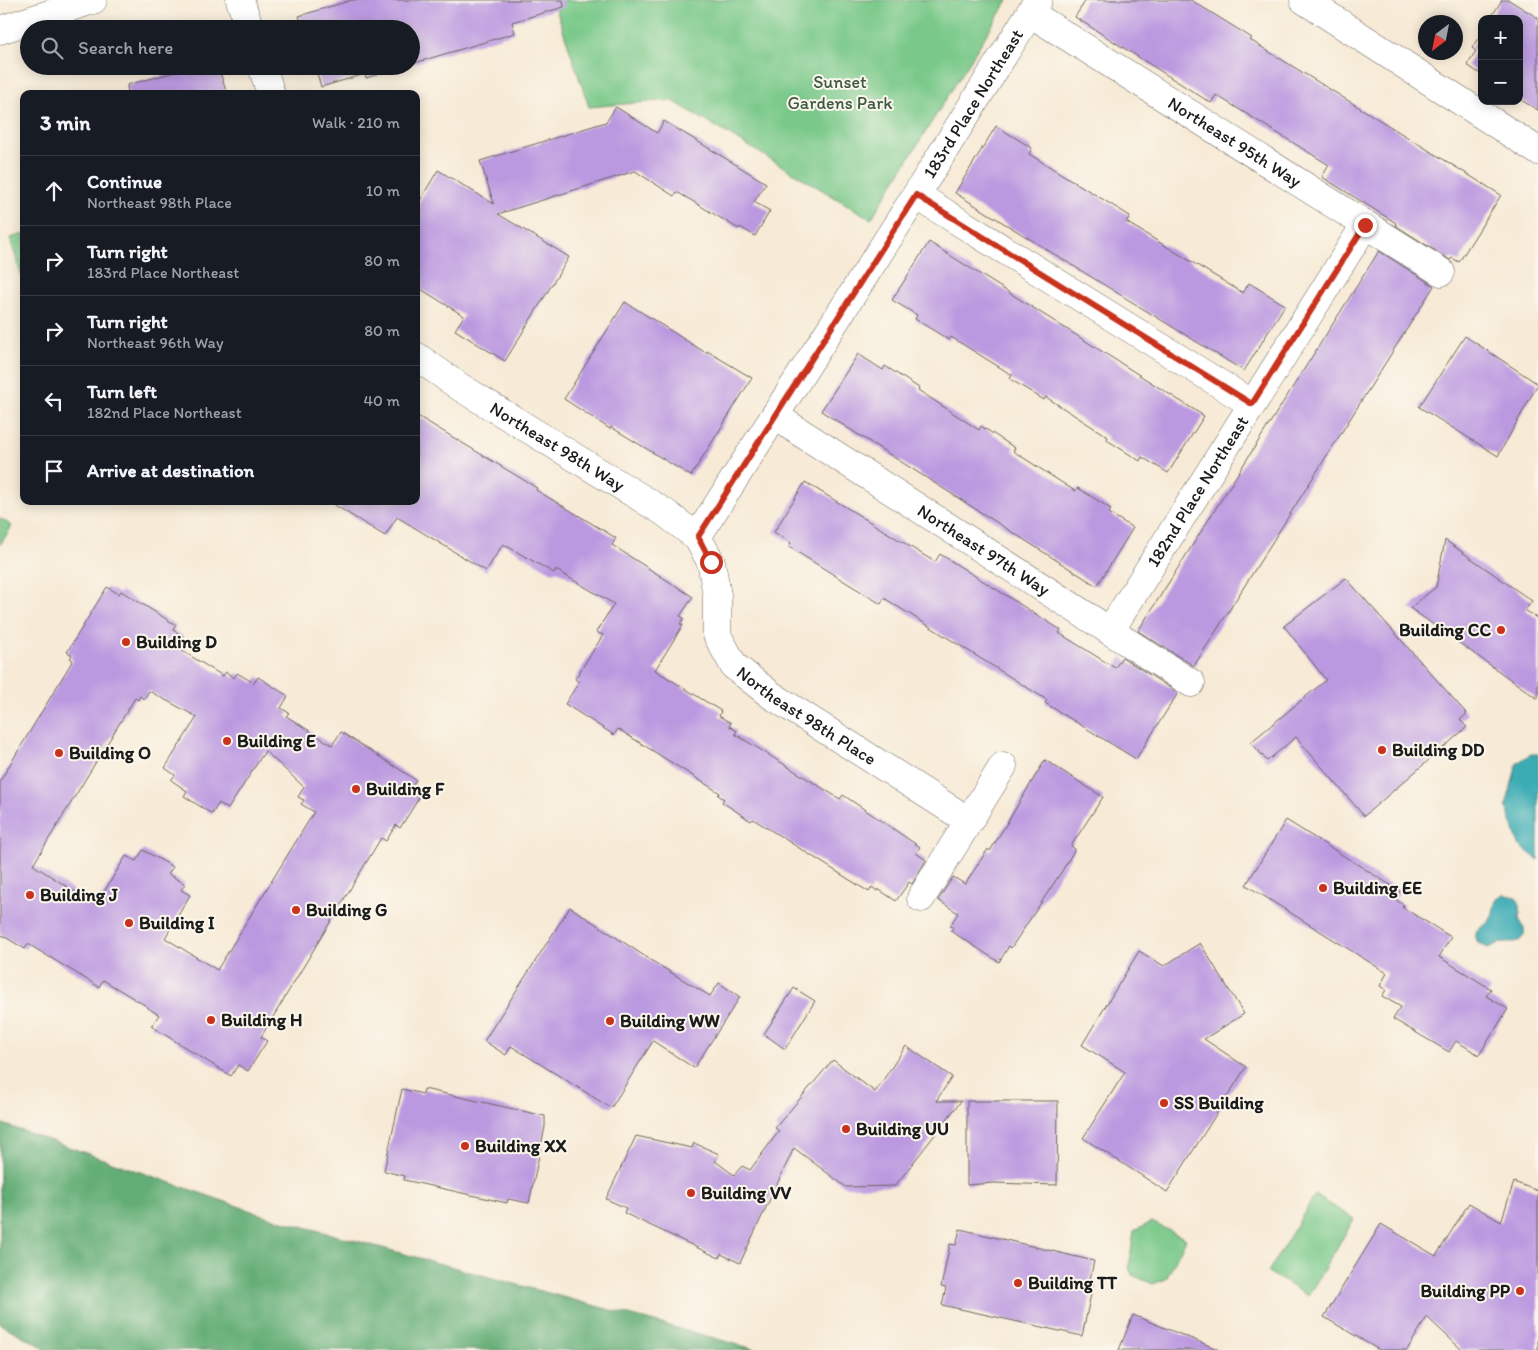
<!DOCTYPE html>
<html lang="en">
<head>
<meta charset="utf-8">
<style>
  body { margin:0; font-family:Itim,sans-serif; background:#20242c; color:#f1f3f6 }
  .controls { position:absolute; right:15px; top:15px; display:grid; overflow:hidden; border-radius:10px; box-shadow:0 2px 12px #0003 }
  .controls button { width:45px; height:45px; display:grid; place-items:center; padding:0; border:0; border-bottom:1px solid #363941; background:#171b24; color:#f1f3f6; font:25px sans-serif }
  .compass { position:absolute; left:1418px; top:15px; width:45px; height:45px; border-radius:50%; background:#171b24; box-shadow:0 2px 12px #0003; rotate:212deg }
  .stop { position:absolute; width:15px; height:15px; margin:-11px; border:4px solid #c8321e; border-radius:50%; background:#fff }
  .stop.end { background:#c8321e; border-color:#fff; box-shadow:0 1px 5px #0008 }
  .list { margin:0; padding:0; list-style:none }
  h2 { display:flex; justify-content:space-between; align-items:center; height:65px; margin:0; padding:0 20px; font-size:21px }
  h2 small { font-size:16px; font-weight:400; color:#9ea1a6 }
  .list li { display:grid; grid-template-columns:32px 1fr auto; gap:15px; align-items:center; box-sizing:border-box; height:70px; padding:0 20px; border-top:1px solid #363941 }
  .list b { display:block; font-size:19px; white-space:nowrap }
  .list p { margin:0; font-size:16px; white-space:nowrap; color:#9ea1a6 }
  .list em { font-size:16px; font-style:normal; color:#9ea1a6 }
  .icon { flex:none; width:28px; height:28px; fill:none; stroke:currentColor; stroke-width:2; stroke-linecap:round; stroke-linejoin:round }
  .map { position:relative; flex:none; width:1538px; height:1350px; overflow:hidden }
  .search { position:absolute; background:#171b24; box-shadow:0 2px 12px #0003; left:20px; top:20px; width:400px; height:55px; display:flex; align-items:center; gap:12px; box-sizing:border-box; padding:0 18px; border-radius:28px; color:#9ea1a6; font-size:19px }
  .panel { position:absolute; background:#171b24; box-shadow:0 2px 12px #0003; left:20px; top:90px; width:400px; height:415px; border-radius:10px }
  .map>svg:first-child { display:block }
  .green { fill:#7ac98a; stroke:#4b7253 }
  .forest { fill:#63ad76; stroke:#406449 }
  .water { fill:#3aacb4; stroke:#2b6468 }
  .building { fill:#bb99e0; fill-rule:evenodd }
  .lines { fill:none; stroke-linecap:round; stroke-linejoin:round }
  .minor-casing { stroke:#69645d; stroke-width:29 }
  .major-casing { stroke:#69645d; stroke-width:29 }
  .minor { stroke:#fff; stroke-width:28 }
  .major { stroke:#fff; stroke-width:28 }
  .route { stroke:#c8321e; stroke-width:6 }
  .poi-dot { fill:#c8321e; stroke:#fbf7ec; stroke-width:2 }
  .labels { text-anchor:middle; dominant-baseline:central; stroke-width:4; stroke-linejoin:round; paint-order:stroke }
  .park-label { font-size:18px; fill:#3d5942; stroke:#fbf7ec }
  .street-label { font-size:18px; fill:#1c1c1c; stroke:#fbf7ec }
  .poi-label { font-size:18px; font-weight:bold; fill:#1c1c1c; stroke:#fbf7ec; text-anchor:start }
</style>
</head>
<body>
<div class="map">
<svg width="1538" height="1350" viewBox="0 0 1538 1350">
  <rect width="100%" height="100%" fill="#fbf7ec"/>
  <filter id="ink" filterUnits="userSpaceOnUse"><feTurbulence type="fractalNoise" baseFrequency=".02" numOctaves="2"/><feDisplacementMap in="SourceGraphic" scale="10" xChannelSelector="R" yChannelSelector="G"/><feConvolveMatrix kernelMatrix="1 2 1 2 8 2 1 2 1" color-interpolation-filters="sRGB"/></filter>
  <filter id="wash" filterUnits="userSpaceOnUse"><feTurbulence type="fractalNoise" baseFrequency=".0096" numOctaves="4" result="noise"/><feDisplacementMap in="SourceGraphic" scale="20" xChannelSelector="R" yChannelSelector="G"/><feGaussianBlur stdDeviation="1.12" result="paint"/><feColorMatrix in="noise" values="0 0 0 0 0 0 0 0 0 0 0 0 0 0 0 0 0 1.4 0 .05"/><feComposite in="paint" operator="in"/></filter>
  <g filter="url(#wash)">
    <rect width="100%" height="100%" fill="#f7ead6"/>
    <path class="green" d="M 553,0 L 1008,0 L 871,219 L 671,100 L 589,107 Z
      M 24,234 L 24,284 L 10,238 Z
      M 0,518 L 12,526 L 0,545 Z
      M 1315,1195 L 1354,1219 L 1308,1296 L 1268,1272 Z
      M 1152,1222 L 1186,1239 L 1166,1279 L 1153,1284 L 1132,1275 L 1129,1267 L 1134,1231 Z"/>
    <path class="forest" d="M 0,1123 L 272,1218 L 758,1350 L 45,1350 L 43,1347 L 0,1324 Z"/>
    <path class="water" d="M 1531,754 L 1538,754 L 1538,860 L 1519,845 L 1506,806 L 1517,763 Z
      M 1504,894 L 1515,897 C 1522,904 1521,909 1519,919 C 1524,927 1528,934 1519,941 L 1509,943 L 1502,942 L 1488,948 L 1478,943 C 1471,928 1483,929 1489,921 C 1497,912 1490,900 1504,894 Z"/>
    <g id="blocks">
      <path class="building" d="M 352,0 L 563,0 L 564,7 L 512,22 L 515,33 L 411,64 L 411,29 L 303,29 L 299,16 Z
        M 1086,0 L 1191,0 L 1252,38 L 1250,40 L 1501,195 L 1459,262 L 1452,258 L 1450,260 L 1395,225 L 1396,223 L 1322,177 L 1329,165 L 1216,95 L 1211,103 L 1075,17 Z
        M 1502,0 L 1509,0 L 1538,18 L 1538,110 L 1519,99 L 1519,19 L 1490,19 Z
        M 1482,32 L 1482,75 L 1467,65 L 1476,51 L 1472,48 Z
        M 197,66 L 218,66 L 227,94 L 128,94 L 127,85 Z
        M 315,66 L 405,66 L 366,78 L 365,74 L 321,87 Z
        M 616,107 L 657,133 L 664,121 L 766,183 L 754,202 L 770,211 L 755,236 L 740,227 L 739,229 L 677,192 L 674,196 L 635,171 L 498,214 L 569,257 L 505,361 L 455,330 L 464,316 L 416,286 L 416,207 L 438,170 L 494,204 L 480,161 L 606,122 Z
        M 996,126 L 1032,148 L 1029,154 L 1130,216 L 1126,222 L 1243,293 L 1249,283 L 1285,305 L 1244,371 L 955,193 Z
        M 929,242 L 1204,416 L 1168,473 L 1142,457 L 1140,461 L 1107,440 L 1108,437 L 1046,397 L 1044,400 L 1010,379 L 1012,375 L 951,337 L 949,340 L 915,319 L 917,315 L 892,300 Z
        M 1379,251 L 1434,286 L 1194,666 L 1138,631 Z
        M 625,302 L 706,353 L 707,351 L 752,378 L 691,476 L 611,427 L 610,429 L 564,399 Z
        M 1465,336 L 1538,384 L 1498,456 L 1419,407 Z
        M 858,354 L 883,370 L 885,366 L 919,388 L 918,390 L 979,430 L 981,426 L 1015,448 L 1013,451 L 1050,475 L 1075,491 L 1078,488 L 1111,509 L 1109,513 L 1133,528 L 1097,586 L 821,411 Z
        M 416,415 L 537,488 L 536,490 L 616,538 L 612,545 L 693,597 L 680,616 L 684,618 L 680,624 L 683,625 L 655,670 L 721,711 L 719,716 L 731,723 L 729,726 L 737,731 L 735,734 L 840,799 L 843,795 L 920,847 L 916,853 L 926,860 L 912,884 L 909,882 L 896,901 L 878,889 L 877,891 L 872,887 L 869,892 L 753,819 L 751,821 L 722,802 L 724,799 L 718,795 L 720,793 L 618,729 L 614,735 L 565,704 L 579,682 L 575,679 L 603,635 L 596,632 L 614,604 L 556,570 L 554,573 L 503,544 L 486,571 L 397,517 L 385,536 L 328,501 L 416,501 Z
        M 805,482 L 935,562 L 940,554 L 1061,630 L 1059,633 L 1115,668 L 1122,657 L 1178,693 L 1136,759 L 1045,703 L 1047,700 L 884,598 L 881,604 L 789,547 L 791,543 L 774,532 Z
        M 1445,540 L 1532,601 L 1525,610 L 1538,619 L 1538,699 L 1410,608 L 1436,587 Z
        M 1346,578 L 1467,714 L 1460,720 L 1467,727 L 1364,816 L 1296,737 L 1267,761 L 1251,742 L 1326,680 L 1284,626 Z
        M 107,587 L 119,594 L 121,591 L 176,625 L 173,630 L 183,636 L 176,647 L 223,676 L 226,672 L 234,678 L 237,673 L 254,683 L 258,677 L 288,696 L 281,708 L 289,713 L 286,716 L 332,745 L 341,732 L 416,780 L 408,792 L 419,798 L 400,828 L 396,825 L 386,841 L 381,838 L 270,1022 L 261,1037 L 267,1041 L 248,1071 L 238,1065 L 231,1076 L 151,1026 L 159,1015 L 148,1008 L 148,1007 L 103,980 L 99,987 L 28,944 L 25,949 L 0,934 L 0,781 L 73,660 L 70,658 L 72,655 L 67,652 ZM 149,691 L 197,717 L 165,768 L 175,775 L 171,780 L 187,791 L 184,796 L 212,814 L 219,803 L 228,809 L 265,751 L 304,787 L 298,797 L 304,800 L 301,804 L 314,812 L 217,970 L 165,938 L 190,895 L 181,890 L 185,884 L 168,874 L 173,867 L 143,850 L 136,861 L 126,856 L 96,905 L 33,865 L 135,698 L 138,700 L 140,696 L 144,699 Z
        M 1045,760 L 1103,797 L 1071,846 L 1075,849 L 1062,871 L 1011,948 L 1009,946 L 999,962 L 951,931 L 953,927 L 950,926 L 958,913 L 938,900 L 953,877 L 965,884 L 988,849 L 990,851 Z
        M 1286,820 L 1400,891 L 1395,899 L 1404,905 L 1402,907 L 1451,937 L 1439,957 L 1491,989 L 1486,996 L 1508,1009 L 1479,1055 L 1456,1041 L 1449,1052 L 1393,1019 L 1401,1007 L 1382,996 L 1386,990 L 1380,986 L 1387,973 L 1246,885 Z
        M 570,907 L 652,961 L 710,996 L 719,983 L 740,997 L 694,1068 L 653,1041 L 611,1108 L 511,1046 L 506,1055 L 484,1041 Z
        M 1200,943 L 1244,1014 L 1204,1039 L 1246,1067 L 1167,1192 L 1083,1138 L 1125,1072 L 1082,1045 L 1139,951 L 1164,966 Z
        M 794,988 L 815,1001 L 785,1049 L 764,1034 Z
        M 906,1046 L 952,1077 L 936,1101 L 961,1101 L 895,1186 L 846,1187 L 794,1148 L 740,1263 L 721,1254 L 719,1258 L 624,1213 L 626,1208 L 606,1199 L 636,1136 L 692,1148 L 694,1143 L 719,1154 L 715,1161 L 734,1175 L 742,1166 L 750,1170 L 779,1131 L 775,1128 L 833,1060 L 875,1092 Z
        M 402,1089 L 423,1094 L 424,1089 L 545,1116 L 545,1127 L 529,1203 L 508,1199 L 507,1203 L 404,1180 L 405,1176 L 384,1171 Z
        M 967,1101 L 1058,1101 L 1057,1185 L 993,1183 L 967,1185 Z
        M 1514,1182 L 1538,1191 L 1538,1350 L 1462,1350 L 1427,1317 L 1407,1350 L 1379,1350 L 1324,1317 L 1381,1224 L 1436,1256 L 1469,1203 L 1501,1222 Z
        M 960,1229 L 1094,1261 L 1090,1279 L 1094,1280 L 1082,1336 L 942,1305 L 946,1288 L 941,1287 L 950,1244 L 956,1245 Z
        M 1133,1315 L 1217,1349 L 1216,1350 L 1119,1350 Z"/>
    </g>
  </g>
  <g filter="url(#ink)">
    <use href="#blocks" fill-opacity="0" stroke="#69645d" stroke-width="1"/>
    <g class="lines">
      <g class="minor-casing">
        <g id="minor">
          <path d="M 240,0 L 250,29"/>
          <path d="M 1304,0 L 1538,151"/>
          <path id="s1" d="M 1030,13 L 1441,272"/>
          <path d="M 262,66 L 271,94"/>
          <path d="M 916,195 L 1252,404"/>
          <path id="s2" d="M 416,356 L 460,387 L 664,512 L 697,537 L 711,562 L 717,595 L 717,635 L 734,666 L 771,695 L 969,821"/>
          <path id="s3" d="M 775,416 L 1191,683"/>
          <path id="s4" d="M 697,537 L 916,195 L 1038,0"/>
          <path id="s5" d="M 1110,631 L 1365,225"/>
          <path d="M 921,898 L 1003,766"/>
        </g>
      </g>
      <g class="major-casing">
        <path id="major" d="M 0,30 L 93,0"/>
      </g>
      <use href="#minor" class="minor"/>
      <use href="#major" class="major"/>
    </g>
  </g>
  <g class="lines" filter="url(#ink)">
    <path class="route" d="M 711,562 L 698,537 L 916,195 L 1252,404 L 1365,225"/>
  </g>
  <g class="poi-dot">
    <circle cx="1501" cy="630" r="5"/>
    <circle cx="126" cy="642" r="5"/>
    <circle cx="227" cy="741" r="5"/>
    <circle cx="1382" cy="750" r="5"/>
    <circle cx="59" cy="753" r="5"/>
    <circle cx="356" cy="789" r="5"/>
    <circle cx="1323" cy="888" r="5"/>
    <circle cx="30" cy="895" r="5"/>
    <circle cx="296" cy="910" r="5"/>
    <circle cx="129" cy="923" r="5"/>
    <circle cx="211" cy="1020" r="5"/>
    <circle cx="610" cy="1021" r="5"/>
    <circle cx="1164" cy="1103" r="5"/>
    <circle cx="846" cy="1129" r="5"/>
    <circle cx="465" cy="1146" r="5"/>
    <circle cx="691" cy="1193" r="5"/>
    <circle cx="1018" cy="1283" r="5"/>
    <circle cx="1520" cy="1291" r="5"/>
  </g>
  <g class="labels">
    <g class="park-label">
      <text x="840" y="82">Sunset<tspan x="840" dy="21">Gardens Park</tspan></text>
    </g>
    <g class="street-label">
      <text stroke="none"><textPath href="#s4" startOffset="514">183rd Place Northeast</textPath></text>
      <text stroke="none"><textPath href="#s1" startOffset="242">Northeast 95th Way</textPath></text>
      <text stroke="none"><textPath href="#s2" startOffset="168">Northeast 98th Way</textPath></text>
      <text stroke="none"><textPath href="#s5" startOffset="165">182nd Place Northeast</textPath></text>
      <text stroke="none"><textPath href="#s3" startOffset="248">Northeast 97th Way</textPath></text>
      <text stroke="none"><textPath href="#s2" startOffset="560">Northeast 98th Place</textPath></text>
    </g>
    <g class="poi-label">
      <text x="1491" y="630" text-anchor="end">Building CC</text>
      <text x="136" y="642">Building D</text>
      <text x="237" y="741">Building E</text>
      <text x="1392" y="750">Building DD</text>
      <text x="69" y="753">Building O</text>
      <text x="366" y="789">Building F</text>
      <text x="1333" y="888">Building EE</text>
      <text x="40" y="895">Building J</text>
      <text x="306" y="910">Building G</text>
      <text x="139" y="923">Building I</text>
      <text x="221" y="1020">Building H</text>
      <text x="620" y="1021">Building WW</text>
      <text x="1174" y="1103">SS Building</text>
      <text x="856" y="1129">Building UU</text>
      <text x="475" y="1146">Building XX</text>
      <text x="701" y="1193">Building VV</text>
      <text x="1028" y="1283">Building TT</text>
      <text x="1510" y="1291" text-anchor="end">Building PP</text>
    </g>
  </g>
</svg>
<div class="controls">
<button>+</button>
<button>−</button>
</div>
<svg class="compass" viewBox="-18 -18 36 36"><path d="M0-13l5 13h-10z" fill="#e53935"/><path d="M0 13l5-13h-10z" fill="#9ea1a6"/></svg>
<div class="stop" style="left:711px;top:562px"></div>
<div class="stop end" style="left:1365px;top:225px"></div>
<div class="search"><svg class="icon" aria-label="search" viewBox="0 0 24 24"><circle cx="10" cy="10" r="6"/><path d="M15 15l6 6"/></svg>Search here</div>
<section class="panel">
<h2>3 min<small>Walk · 210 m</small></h2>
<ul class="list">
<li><svg class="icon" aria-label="ahead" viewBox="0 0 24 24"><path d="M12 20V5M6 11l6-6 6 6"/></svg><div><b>Continue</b><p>Northeast 98th Place</p></div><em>10 m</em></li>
<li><svg class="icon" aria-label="right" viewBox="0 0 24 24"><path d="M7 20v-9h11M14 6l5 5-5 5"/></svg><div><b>Turn right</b><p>183rd Place Northeast</p></div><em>80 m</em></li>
<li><svg class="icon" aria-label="right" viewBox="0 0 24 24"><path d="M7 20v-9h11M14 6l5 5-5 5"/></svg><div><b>Turn right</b><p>Northeast 96th Way</p></div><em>80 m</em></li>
<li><svg class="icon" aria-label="left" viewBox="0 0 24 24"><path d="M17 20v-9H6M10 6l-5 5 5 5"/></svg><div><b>Turn left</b><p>182nd Place Northeast</p></div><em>40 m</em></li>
<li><svg class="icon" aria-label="arrive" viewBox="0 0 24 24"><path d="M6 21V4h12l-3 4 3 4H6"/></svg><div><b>Arrive at destination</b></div></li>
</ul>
</section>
</div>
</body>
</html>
